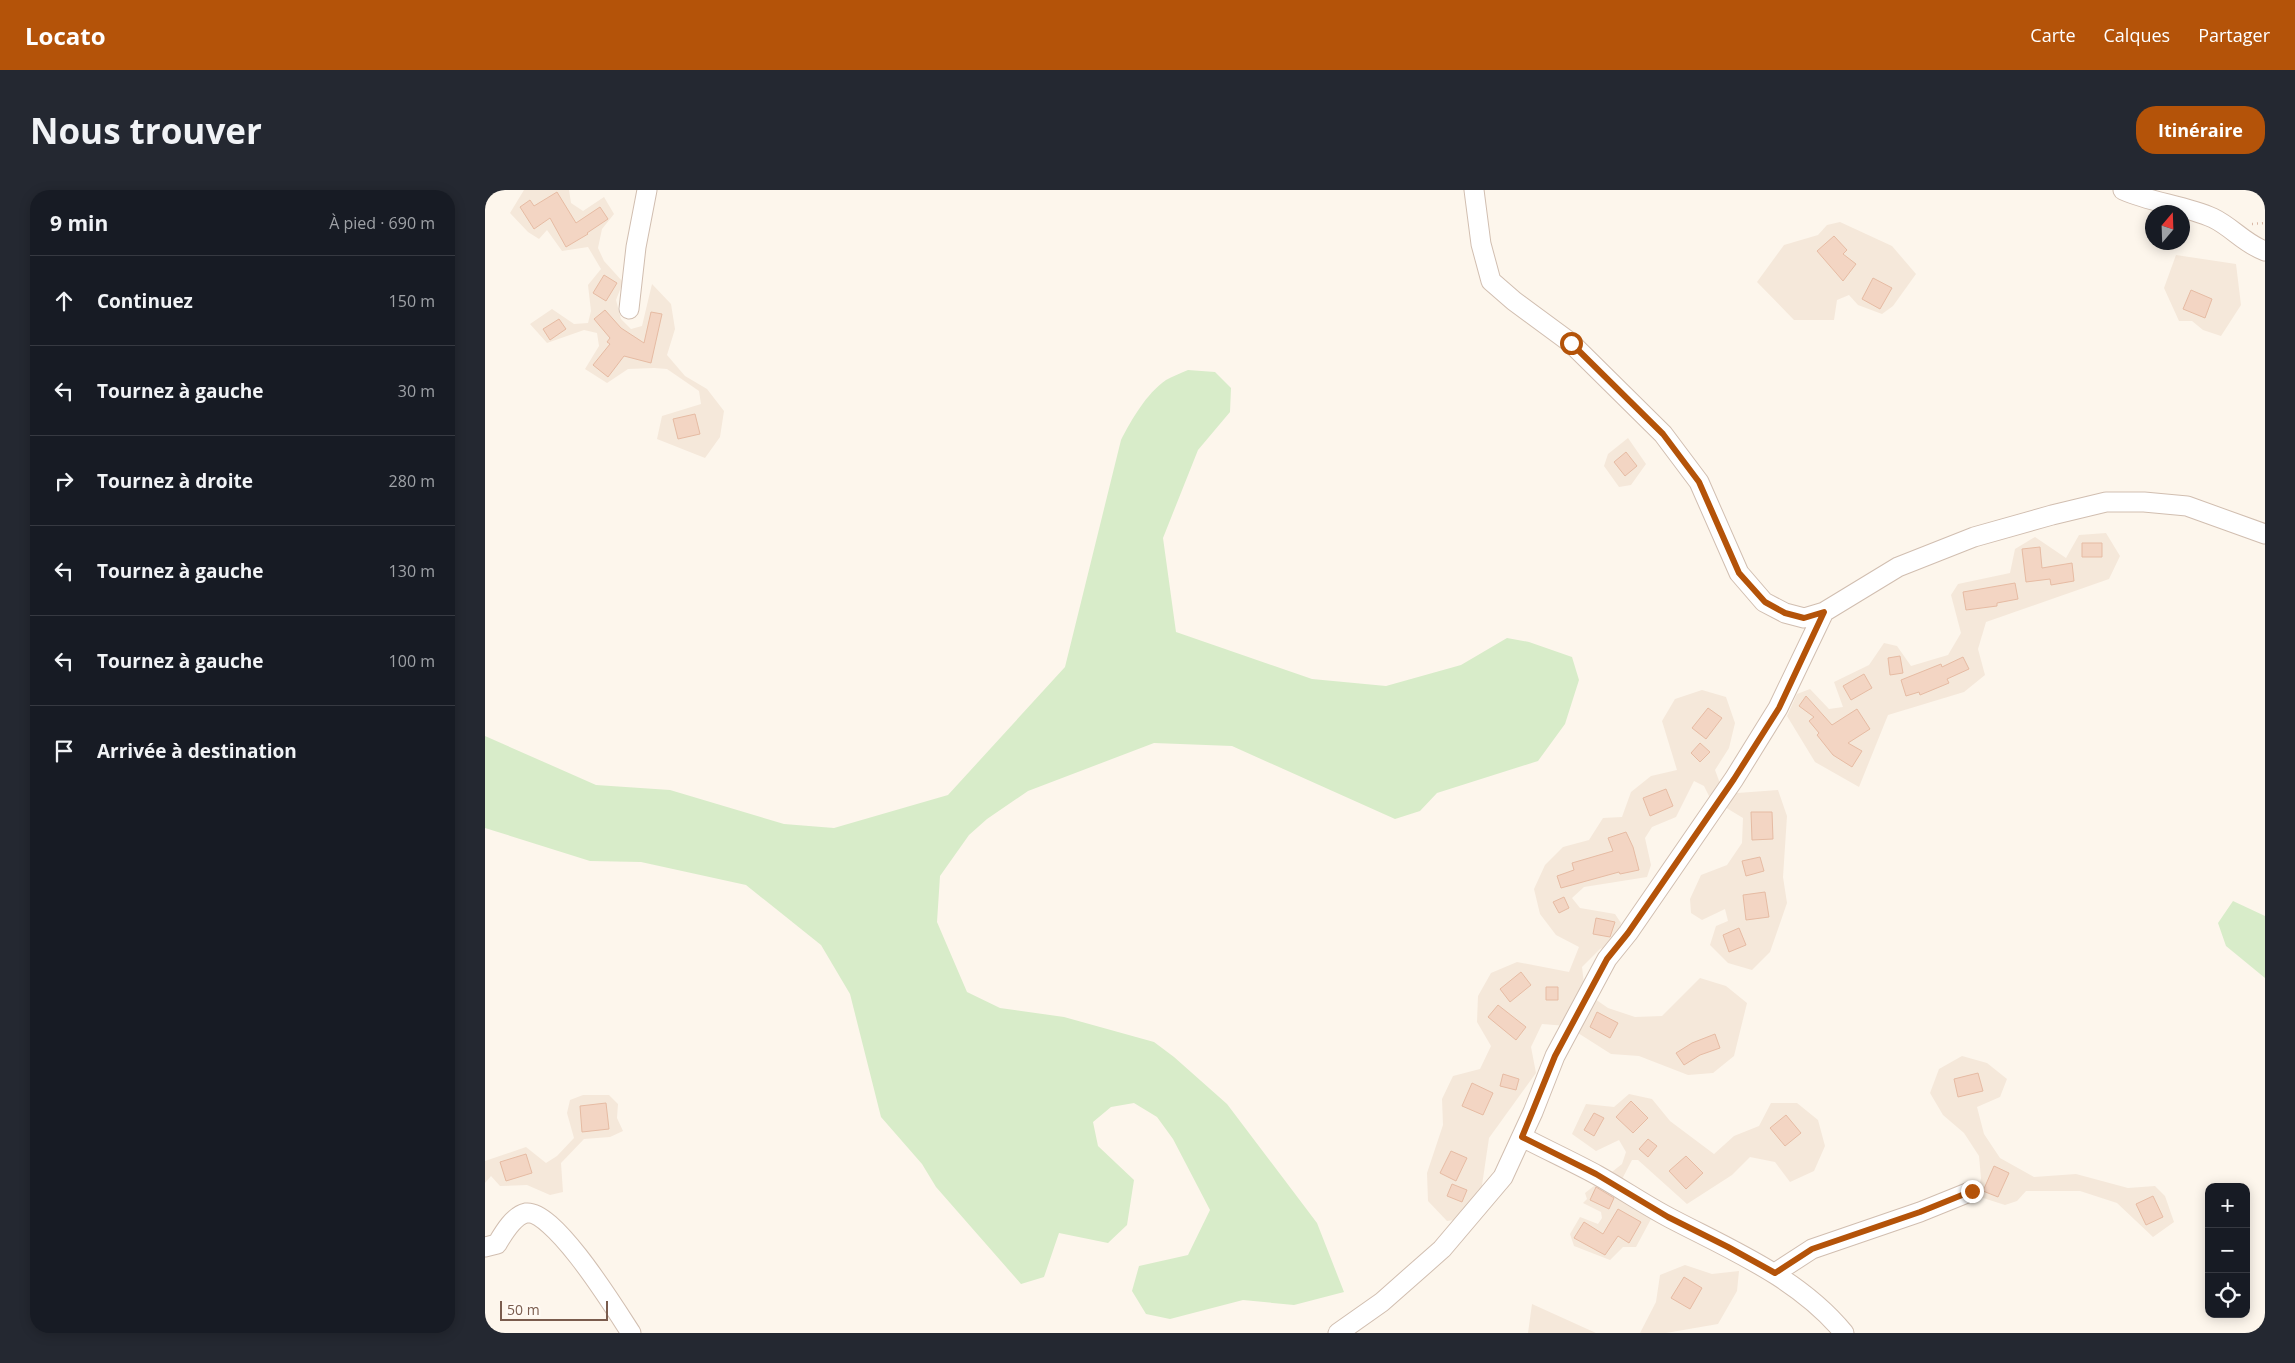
<!DOCTYPE html>
<html lang="fr">
<head>
<meta charset="utf-8">
<style>
  body { margin:0; font-family:"Open Sans",sans-serif; background:#242831; color:#f1f3f6 }
  .controls { position:absolute; right:15px; bottom:15px; display:grid; overflow:hidden; border-radius:10px; box-shadow:0 2px 12px #0003 }
  .controls button { width:45px; height:45px; display:grid; place-items:center; padding:0; border:0; border-bottom:1px solid #363941; background:#171b24; color:#f1f3f6; font:25px sans-serif }
  .compass { position:absolute; left:1660px; top:15px; width:45px; height:45px; border-radius:50%; background:#171b24; box-shadow:0 2px 12px #0003; rotate:19deg }
  .scale { position:absolute; left:15px; bottom:12px; width:108px; box-sizing:border-box; padding-left:5px; border:2px solid #7a5c4d; border-top:0; font-size:14px; line-height:18px; white-space:nowrap; color:#7a5c4d; -webkit-text-stroke:4px #fffaf3; paint-order:stroke }
  .stop { position:absolute; width:15px; height:15px; margin:-11px; border:4px solid #b45309; border-radius:50%; background:#fff }
  .stop.end { background:#b45309; border-color:#fff; box-shadow:0 1px 5px #0008 }
  .list { margin:0; padding:0; list-style:none }
  h2 { display:flex; justify-content:space-between; align-items:center; height:65px; margin:0; padding:0 20px; font-size:21px }
  h2 small { font-size:16px; font-weight:400; color:#9ea1a6 }
  .list li { display:grid; grid-template-columns:32px 1fr auto; gap:15px; align-items:center; box-sizing:border-box; height:90px; padding:0 20px; border-top:1px solid #363941 }
  .list b { display:block; font-size:19px; white-space:nowrap }
  .list em { font-size:16px; font-style:normal; color:#9ea1a6 }
  .icon { flex:none; width:28px; height:28px; fill:none; stroke:currentColor; stroke-width:2; stroke-linecap:round; stroke-linejoin:round }
  .map { position:relative; flex:none; width:1780px; height:1143px; overflow:hidden; border-radius:20px }
  header { display:flex; align-items:center; gap:30px; box-sizing:border-box; height:70px; padding:0 25px; background:#b45309; color:#fff }
  header strong { font-size:24px }
  nav { display:flex; gap:28px; margin-inline-start:auto; font-size:18px }
  .intro { display:flex; align-items:center; justify-content:space-between; box-sizing:border-box; height:120px; padding:0 30px }
  h1 { margin:0; font-size:35px }
  .button { padding:12px 22px; border-radius:20px; background:#b45309; color:#fff; font-size:18px; font-weight:700 }
  main { display:flex; gap:30px; padding:0 30px }
  aside { flex:1; background:#171b24; border-radius:20px; box-shadow:0 2px 12px #0003 }
  .map>svg:first-child { display:block }
  .residential { fill:#f5e8da }
  .green { fill:#d8ecc9 }
  .building { fill:#f3d5c3; stroke:#e6bba3 }
  .lines { fill:none; stroke-linecap:round; stroke-linejoin:round }
  .minor-casing { stroke:#d1beb0; stroke-width:21 }
  .path { stroke:#d9b8a5; stroke-width:2.5; stroke-dasharray:1 4; stroke-linecap:butt }
  .minor { stroke:#fff; stroke-width:19 }
  .route { stroke:#b45309; stroke-width:6 }
</style>
</head>
<body>
<header>
<strong>Locato</strong>
<nav><a>Carte</a><a>Calques</a><a>Partager</a></nav>
</header>
<div class="intro"><h1>Nous trouver</h1><a class="button">Itinéraire</a></div>
<main>
<aside>
<h2>9 min<small>À pied · 690 m</small></h2>
<ul class="list">
<li><svg class="icon" aria-label="ahead" viewBox="0 0 24 24"><path d="M12 20V5M6 11l6-6 6 6"/></svg><div><b>Continuez</b></div><em>150 m</em></li>
<li><svg class="icon" aria-label="left" viewBox="0 0 24 24"><path d="M17 20v-9H6M10 6l-5 5 5 5"/></svg><div><b>Tournez à gauche</b></div><em>30 m</em></li>
<li><svg class="icon" aria-label="right" viewBox="0 0 24 24"><path d="M7 20v-9h11M14 6l5 5-5 5"/></svg><div><b>Tournez à droite</b></div><em>280 m</em></li>
<li><svg class="icon" aria-label="left" viewBox="0 0 24 24"><path d="M17 20v-9H6M10 6l-5 5 5 5"/></svg><div><b>Tournez à gauche</b></div><em>130 m</em></li>
<li><svg class="icon" aria-label="left" viewBox="0 0 24 24"><path d="M17 20v-9H6M10 6l-5 5 5 5"/></svg><div><b>Tournez à gauche</b></div><em>100 m</em></li>
<li><svg class="icon" aria-label="arrive" viewBox="0 0 24 24"><path d="M6 21V4h12l-3 4 3 4H6"/></svg><div><b>Arrivée à destination</b></div></li>
</ul>
</aside>
<div class="map">
<svg width="1780" height="1143" viewBox="0 0 1780 1143">
  <rect width="100%" height="100%" fill="#fdf6ec"/>
  <path class="residential" d="M 39,0 L 84,0 L 86,13 L 98,21 L 119,7 L 129,24 L 117,39 L 113,58 L 119,71 L 138,92 L 131,110 L 136,129 L 146,139 L 157,136 L 167,94 L 186,114 L 190,139 L 182,165 L 200,186 L 222,199 L 239,221 L 235,247 L 220,268 L 172,249 L 177,226 L 216,214 L 214,201 L 182,179 L 169,178 L 143,179 L 122,193 L 100,179 L 114,156 L 112,143 L 99,140 L 62,153 L 45,134 L 67,119 L 89,134 L 103,133 L 106,121 L 103,95 L 116,79 L 103,57 L 77,61 L 62,40 L 54,49 L 43,42 L 25,23 Z
    M 1355,32 L 1407,56 L 1431,84 L 1408,116 L 1397,124 L 1373,115 L 1364,105 L 1352,110 L 1349,130 L 1309,130 L 1272,92 L 1299,55 L 1333,45 L 1342,35 Z
    M 1691,65 L 1751,74 L 1756,115 L 1736,146 L 1718,140 L 1707,131 L 1694,131 L 1679,98 Z
    M 1143,248 L 1161,274 L 1146,295 L 1134,297 L 1119,276 L 1123,264 Z
    M 1621,343 L 1635,366 L 1624,389 L 1501,432 L 1493,459 L 1500,485 L 1479,502 L 1403,525 L 1374,597 L 1330,572 L 1302,526 L 1312,504 L 1325,499 L 1344,519 L 1358,517 L 1349,492 L 1384,475 L 1399,453 L 1412,456 L 1426,476 L 1463,465 L 1476,443 L 1466,405 L 1473,394 L 1525,383 L 1530,359 L 1550,347 L 1581,368 L 1594,345 Z
    M 1217,500 L 1241,507 L 1250,533 L 1244,558 L 1230,580 L 1239,604 L 1293,600 L 1302,626 L 1298,687 L 1302,713 L 1285,762 L 1267,780 L 1243,773 L 1225,755 L 1231,736 L 1243,731 L 1240,719 L 1217,730 L 1206,723 L 1205,709 L 1216,685 L 1242,675 L 1257,653 L 1258,628 L 1225,608 L 1219,596 L 1209,591 L 1191,627 L 1167,637 L 1160,648 L 1166,675 L 1162,687 L 1099,697 L 1087,708 L 1095,718 L 1130,724 L 1136,733 L 1131,752 L 1115,759 L 1097,777 L 1100,802 L 1123,818 L 1150,827 L 1177,826 L 1215,788 L 1241,796 L 1262,813 L 1249,866 L 1228,883 L 1203,885 L 1154,866 L 1126,864 L 1082,836 L 1057,834 L 1046,857 L 1051,883 L 1004,948 L 996,1002 L 987,1027 L 962,1031 L 943,1011 L 942,983 L 958,935 L 957,909 L 968,886 L 995,879 L 1006,856 L 992,832 L 993,806 L 1006,783 L 1032,772 L 1084,782 L 1094,757 L 1071,745 L 1055,724 L 1049,699 L 1060,675 L 1078,657 L 1104,650 L 1118,628 L 1137,627 L 1146,602 L 1166,586 L 1192,580 L 1177,531 L 1190,509 Z
    M 1477,866 L 1502,873 L 1522,889 L 1515,907 L 1492,917 L 1499,944 L 1515,968 L 1549,987 L 1591,984 L 1643,998 L 1670,996 L 1680,1006 L 1689,1032 L 1668,1047 L 1632,1013 L 1595,1001 L 1541,1001 L 1532,1011 L 1520,1015 L 1492,1006 L 1496,988 L 1494,966 L 1479,943 L 1458,925 L 1445,903 L 1454,879 Z
    M 1144,904 L 1167,909 L 1185,931 L 1229,964 L 1249,946 L 1274,936 L 1286,913 L 1312,913 L 1333,930 L 1340,956 L 1329,981 L 1305,992 L 1290,972 L 1265,967 L 1247,985 L 1202,1014 L 1153,970 L 1147,970 L 1135,993 L 1142,1014 L 1166,1029 L 1151,1057 L 1138,1057 L 1125,1070 L 1089,1056 L 1085,1044 L 1095,1027 L 1113,1034 L 1117,1028 L 1116,1022 L 1098,1013 L 1102,1009 L 1100,1003 L 1137,974 L 1141,962 L 1134,950 L 1111,961 L 1087,944 L 1101,914 L 1129,917 Z
    M 98,905 L 124,905 L 133,914 L 132,928 L 138,941 L 125,947 L 99,949 L 76,973 L 78,1002 L 65,1005 L 42,995 L 15,996 L 6,986 L 0,993 L 0,971 L 41,957 L 61,973 L 72,966 L 89,948 L 82,923 L 85,910 Z
    M 1200,1075 L 1227,1084 L 1254,1081 L 1252,1101 L 1233,1134 L 1181,1143 L 1155,1143 L 1171,1112 L 1175,1085 Z
    M 1047,1114 L 1111,1143 L 1043,1143 Z"/>
  <path class="green" d="M 703,180 L 730,182 L 746,198 L 745,222 L 713,260 L 678,348 L 691,442 L 827,489 L 901,496 L 976,475 L 1022,448 L 1044,452 L 1087,467 L 1094,490 L 1080,534 L 1053,571 L 952,603 L 935,621 L 910,629 L 747,556 L 669,553 L 543,601 L 502,629 L 484,645 L 455,686 L 452,732 L 482,802 L 515,818 L 579,827 L 669,852 L 689,867 L 742,914 L 832,1033 L 859,1102 L 809,1115 L 758,1110 L 685,1129 L 661,1124 L 647,1101 L 654,1076 L 703,1065 L 725,1020 L 688,949 L 672,927 L 649,913 L 626,917 L 608,932 L 613,956 L 649,990 L 642,1035 L 623,1053 L 574,1043 L 559,1087 L 536,1094 L 451,997 L 437,974 L 396,927 L 365,804 L 336,755 L 261,695 L 156,672 L 105,671 L 0,638 L 0,546 L 111,595 L 185,600 L 299,634 L 349,638 L 463,605 L 580,477 L 636,250 C 647,229 661,204 681,190 C 688,186 696,183 703,180 Z
    M 1748,711 L 1780,726 L 1780,788 L 1741,756 L 1733,733 Z"/>
  <path class="building" d="M 72,2 L 91,33 L 115,17 L 123,29 L 102,43 L 103,44 L 81,57 L 65,28 L 49,39 L 35,17 L 45,10 L 49,16 Z
    M 1349,46 L 1362,60 L 1358,64 L 1371,74 L 1358,91 L 1332,61 Z
    M 119,85 L 132,93 L 121,111 L 108,103 Z
    M 1388,88 L 1407,98 L 1395,119 L 1377,109 Z
    M 1706,100 L 1727,109 L 1720,128 L 1698,119 Z
    M 120,120 L 136,138 L 159,153 L 166,122 L 177,124 L 166,173 L 139,166 L 123,187 L 108,175 L 125,154 L 122,152 L 125,148 L 109,129 Z
    M 74,129 L 81,139 L 65,150 L 58,139 Z
    M 210,224 L 215,244 L 193,249 L 188,229 Z
    M 1141,262 L 1152,276 L 1140,286 L 1129,272 Z
    M 1597,353 L 1617,353 L 1617,367 L 1597,367 Z
    M 1555,357 L 1557,378 L 1587,373 L 1589,391 L 1566,395 L 1565,389 L 1541,392 L 1537,359 Z
    M 1530,393 L 1533,409 L 1512,413 L 1512,416 L 1481,420 L 1478,402 Z
    M 1415,466 L 1418,483 L 1405,485 L 1403,468 Z
    M 1478,467 L 1484,479 L 1462,489 L 1464,493 L 1435,505 L 1434,502 L 1421,506 L 1416,490 L 1456,474 L 1457,477 Z
    M 1379,484 L 1387,498 L 1366,510 L 1358,496 Z
    M 1321,506 L 1347,535 L 1372,519 L 1385,539 L 1363,553 L 1377,561 L 1367,577 L 1348,565 L 1332,545 L 1334,543 L 1324,531 L 1329,527 L 1314,516 Z
    M 1223,518 L 1237,528 L 1221,549 L 1207,538 Z
    M 1215,553 L 1225,562 L 1215,572 L 1206,563 Z
    M 1181,599 L 1188,616 L 1165,626 L 1158,608 Z
    M 1266,622 L 1287,622 L 1288,649 L 1267,650 Z
    M 1141,642 L 1148,657 L 1154,680 L 1135,684 L 1134,682 L 1076,698 L 1072,686 L 1089,680 L 1087,673 L 1128,661 L 1123,648 Z
    M 1275,667 L 1279,681 L 1261,686 L 1257,671 Z
    M 1280,702 L 1284,727 L 1261,730 L 1258,705 Z
    M 1079,707 L 1084,718 L 1074,723 L 1068,712 Z
    M 1111,728 L 1130,732 L 1125,747 L 1108,744 Z
    M 1254,738 L 1261,755 L 1244,762 L 1238,745 Z
    M 1036,782 L 1046,795 L 1025,812 L 1015,799 Z
    M 1061,797 L 1073,797 L 1073,810 L 1061,810 Z
    M 1013,815 L 1041,837 L 1031,850 L 1003,827 Z
    M 1112,822 L 1133,833 L 1125,848 L 1105,837 Z
    M 1230,844 L 1235,858 L 1215,865 L 1199,875 L 1191,863 L 1207,853 Z
    M 1493,883 L 1498,901 L 1473,907 L 1469,889 Z
    M 1018,884 L 1034,889 L 1031,900 L 1015,896 Z
    M 987,893 L 1008,903 L 998,925 L 977,916 Z
    M 1146,911 L 1163,928 L 1148,943 L 1131,927 Z
    M 121,913 L 124,939 L 97,942 L 95,916 Z
    M 1109,923 L 1119,928 L 1109,946 L 1099,940 Z
    M 1301,925 L 1316,943 L 1300,956 L 1285,938 Z
    M 1163,949 L 1172,956 L 1163,967 L 1154,959 Z
    M 966,961 L 982,968 L 971,991 L 955,983 Z
    M 41,964 L 47,983 L 21,991 L 15,972 Z
    M 1201,966 L 1218,983 L 1201,999 L 1184,981 Z
    M 1509,976 L 1524,983 L 1513,1007 L 1498,1001 Z
    M 967,994 L 982,1000 L 977,1012 L 962,1006 Z
    M 1111,997 L 1129,1008 L 1124,1019 L 1105,1010 Z
    M 1668,1006 L 1678,1027 L 1661,1035 L 1651,1014 Z
    M 1133,1019 L 1156,1032 L 1144,1053 L 1133,1046 L 1120,1065 L 1089,1048 L 1099,1032 L 1118,1044 Z
    M 1199,1087 L 1217,1098 L 1205,1119 L 1186,1108 Z"/>
  <g class="lines">
    <g class="minor-casing">
      <path id="minor" d="M 989,0 L 996,54 L 1006,91 L 1029,111 L 1086,153 L 1178,244 L 1214,292 L 1254,383 L 1279,412 L 1300,423 L 1319,428 L 1339,422 L 1413,377 L 1489,347 L 1567,325 L 1621,312 L 1659,312 L 1702,316 L 1780,344
        M 1638,0 C 1667,13 1699,15 1728,28 C 1747,37 1760,54 1780,61
        M 144,119 L 151,57 L 162,0
        M 1037,947 C 1062,960 1088,972 1112,985 C 1137,999 1160,1015 1185,1028 C 1246,1060 1314,1088 1359,1143
        M 0,1057 L 12,1054 C 18,1044 28,1026 41,1023 C 69,1019 131,1120 146,1143
        M 1290,1083 L 1327,1059 L 1435,1022 L 1487,1001
        M 853,1143 L 897,1112 L 957,1059 L 1018,987 L 1048,922 L 1070,866 L 1122,769 L 1143,743 L 1249,589 L 1293,518 L 1339,422"/>
    </g>
    <path class="path" d="M 1767,34 L 1780,33"/>
    <use href="#minor" class="minor"/>
  </g>
  <g class="lines">
    <path class="route" d="M 1086,153 L 1178,244 L 1214,292 L 1254,383 L 1280,412 L 1300,423 L 1319,428 L 1339,422 L 1294,518 L 1249,589 L 1143,743 L 1122,769 L 1070,866 L 1037,947 L 1111,984 L 1183,1027 L 1243,1057 L 1290,1083 L 1327,1059 L 1435,1022 L 1487,1001"/>
  </g>
</svg>
<div class="controls">
<button>+</button>
<button>−</button>
<button><svg class="icon" aria-label="locate" viewBox="0 0 24 24"><circle cx="12" cy="12" r="6"/><path d="M12 2v4M12 18v4M2 12h4M18 12h4"/></svg></button>
</div>
<svg class="compass" viewBox="-18 -18 36 36"><path d="M0-13l5 13h-10z" fill="#e53935"/><path d="M0 13l5-13h-10z" fill="#9ea1a6"/></svg>
<div class="scale">50 m</div>
<div class="stop" style="left:1086px;top:153px"></div>
<div class="stop end" style="left:1487px;top:1001px"></div>
</div>
</main>
</body>
</html>
